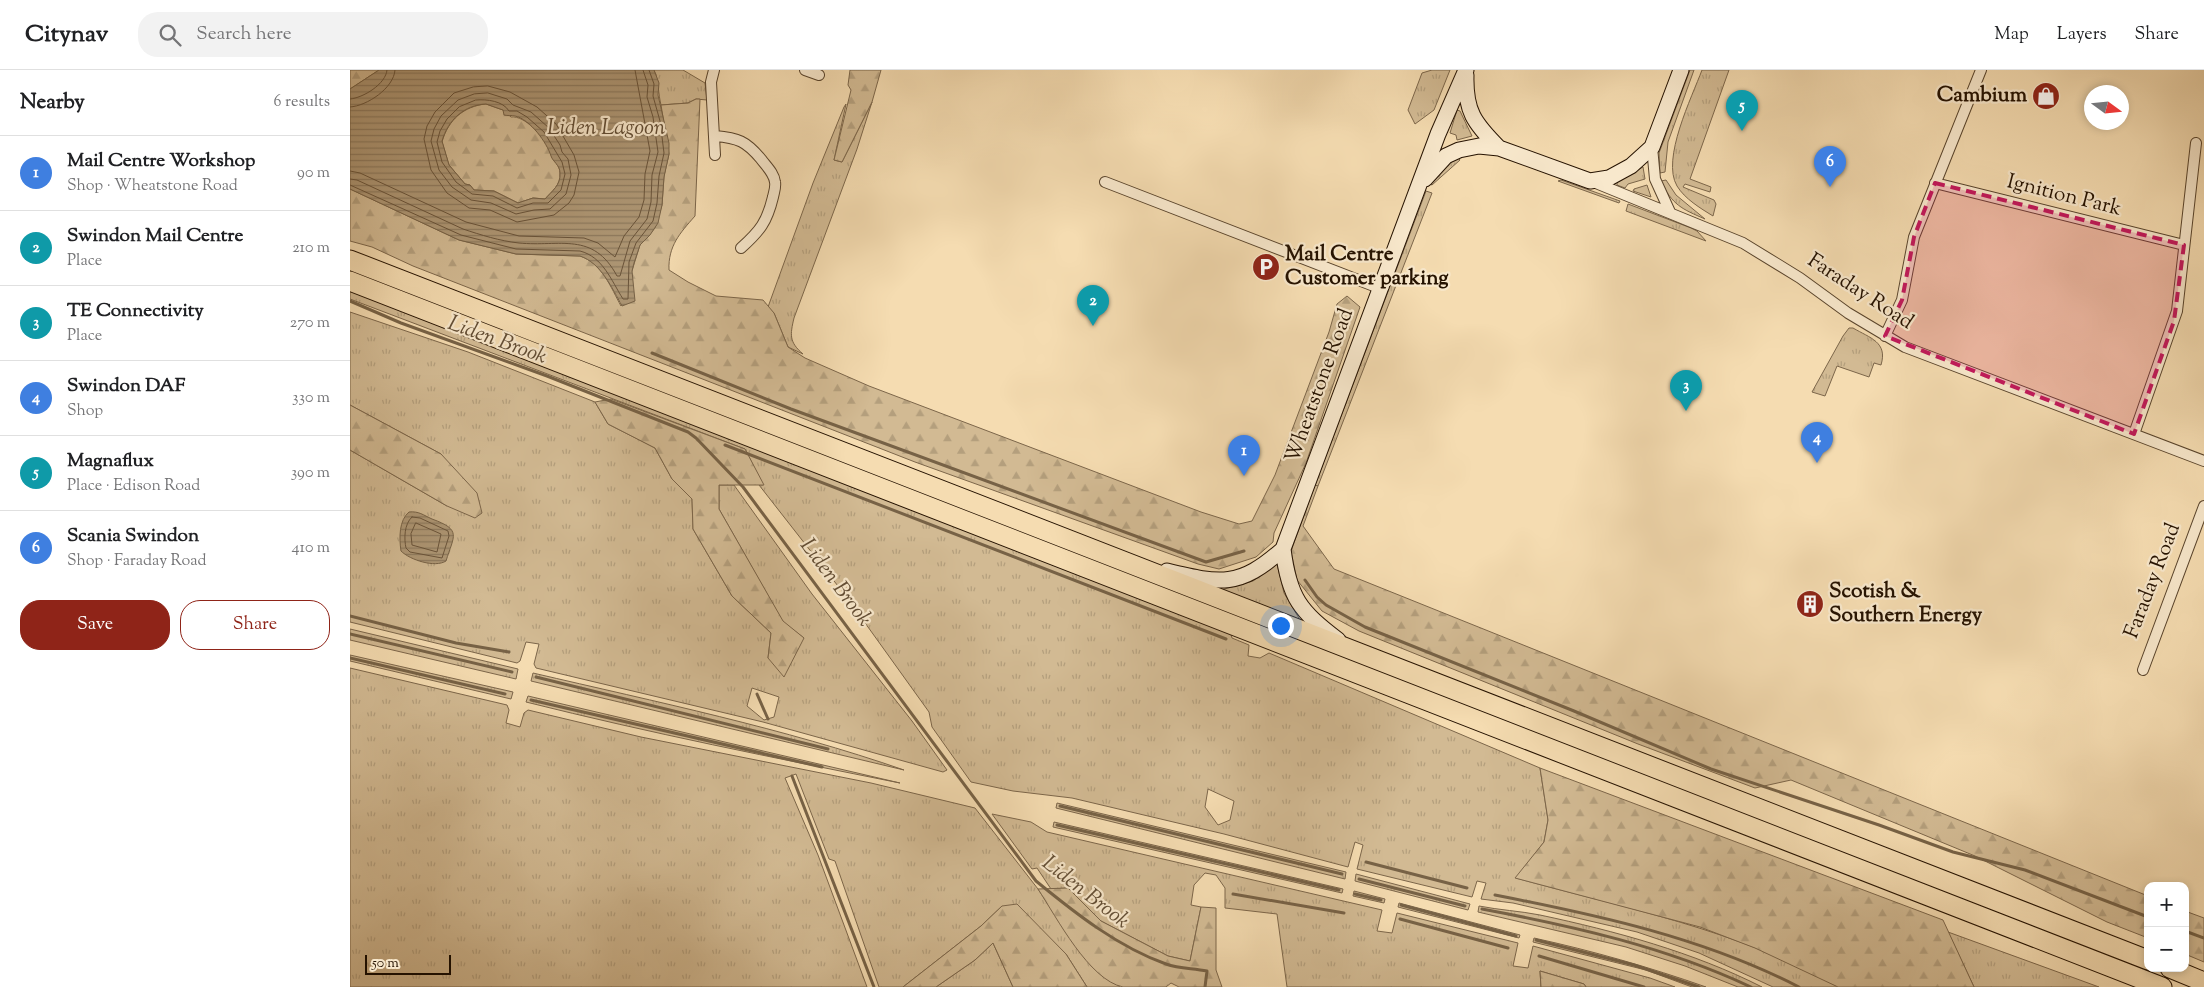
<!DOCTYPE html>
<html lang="en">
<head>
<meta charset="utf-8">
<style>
  body { margin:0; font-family:"Sorts Mill Goudy",serif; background:#f2f2f2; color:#202124 }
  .controls { position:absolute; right:15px; bottom:15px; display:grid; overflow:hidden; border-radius:10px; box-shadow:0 2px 8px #0003 }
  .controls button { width:45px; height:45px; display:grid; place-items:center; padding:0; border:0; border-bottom:1px solid #e0e0e0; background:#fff; color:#202124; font:25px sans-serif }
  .compass { position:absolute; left:1734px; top:15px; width:45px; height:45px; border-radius:50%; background:#fff; box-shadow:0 2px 8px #0003; rotate:105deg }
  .scale { position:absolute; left:15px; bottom:12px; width:86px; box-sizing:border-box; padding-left:5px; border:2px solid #251200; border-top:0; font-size:14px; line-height:18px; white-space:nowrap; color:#251200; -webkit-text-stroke:4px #f8e8cc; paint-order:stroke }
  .you { position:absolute; left:930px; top:555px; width:18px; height:18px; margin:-12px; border:4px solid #fff; border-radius:50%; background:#1a73e8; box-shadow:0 0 0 8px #1a73e833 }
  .badge { display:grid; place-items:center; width:32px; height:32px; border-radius:50%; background:#8f2418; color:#fff; font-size:16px; font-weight:700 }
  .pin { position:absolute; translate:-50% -41px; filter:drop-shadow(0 1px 2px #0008) }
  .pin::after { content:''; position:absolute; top:26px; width:18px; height:15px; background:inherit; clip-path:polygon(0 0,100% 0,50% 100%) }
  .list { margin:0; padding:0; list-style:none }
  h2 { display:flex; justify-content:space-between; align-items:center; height:65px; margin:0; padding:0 20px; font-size:21px }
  h2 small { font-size:16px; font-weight:400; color:#757577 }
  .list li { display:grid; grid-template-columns:32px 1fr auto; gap:15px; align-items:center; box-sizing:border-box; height:75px; padding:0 20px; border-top:1px solid #e0e0e0 }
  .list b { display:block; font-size:19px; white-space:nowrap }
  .list p { margin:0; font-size:16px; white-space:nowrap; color:#757577 }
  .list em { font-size:16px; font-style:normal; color:#757577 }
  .actions { display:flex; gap:10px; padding:15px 20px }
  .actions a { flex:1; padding:11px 0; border:1px solid #8f2418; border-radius:20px; text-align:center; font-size:18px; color:#8f2418 }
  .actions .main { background:#8f2418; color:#fff }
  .icon { flex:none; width:28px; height:28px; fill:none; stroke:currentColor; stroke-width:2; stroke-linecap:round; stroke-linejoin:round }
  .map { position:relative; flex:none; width:1854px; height:917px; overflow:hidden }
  header { display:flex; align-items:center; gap:30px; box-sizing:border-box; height:70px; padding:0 25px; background:#fff; border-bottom:1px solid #e0e0e0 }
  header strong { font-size:24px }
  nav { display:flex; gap:28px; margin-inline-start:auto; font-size:18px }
  .search { width:350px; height:45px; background:#f2f2f2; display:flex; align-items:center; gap:12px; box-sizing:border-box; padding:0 18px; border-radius:20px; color:#757577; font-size:19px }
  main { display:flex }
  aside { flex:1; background:#fff }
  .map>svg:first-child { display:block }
  .grass { fill:url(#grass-tufts); stroke:#7c664a; fill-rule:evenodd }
  .forest { fill:url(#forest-firs); stroke:#7c664a }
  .water { fill:url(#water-rules); stroke:#776246; fill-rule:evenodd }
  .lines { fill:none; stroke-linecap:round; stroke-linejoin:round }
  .shore { stroke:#6a543a; stroke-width:1 }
  .stream { stroke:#776246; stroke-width:3 }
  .street-casing { stroke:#59442c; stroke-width:12 }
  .secondary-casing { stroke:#251200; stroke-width:17 }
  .highway-casing { stroke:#251200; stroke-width:21 }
  .street { stroke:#f8e8cc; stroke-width:10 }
  .secondary { stroke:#f8e8cc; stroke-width:15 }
  .highway { stroke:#f5dcb1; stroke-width:19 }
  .marked { fill:#c2185b; fill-opacity:0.2; stroke:#c2185b; stroke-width:4; stroke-dasharray:10 6; stroke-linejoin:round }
  .labels { text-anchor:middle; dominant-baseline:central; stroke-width:4.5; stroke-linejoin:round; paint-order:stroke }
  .poi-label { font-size:21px; font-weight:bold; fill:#251200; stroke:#f8e8cc; text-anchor:start }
  .street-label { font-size:21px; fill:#251200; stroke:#f8e8cc }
  .water-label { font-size:22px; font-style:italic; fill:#634e35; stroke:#f8e8cc }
</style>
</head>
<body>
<header>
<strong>Citynav</strong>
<div class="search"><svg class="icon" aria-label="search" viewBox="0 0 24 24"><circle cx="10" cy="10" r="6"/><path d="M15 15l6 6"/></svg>Search here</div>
<nav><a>Map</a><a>Layers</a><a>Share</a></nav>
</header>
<main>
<aside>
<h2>Nearby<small>6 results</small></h2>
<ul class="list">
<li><span class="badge" style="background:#3f7fe0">1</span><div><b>Mail Centre Workshop</b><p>Shop · Wheatstone Road</p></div><em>90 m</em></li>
<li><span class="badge" style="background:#0f9aa8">2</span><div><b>Swindon Mail Centre</b><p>Place</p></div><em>210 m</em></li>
<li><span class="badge" style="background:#0f9aa8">3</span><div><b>TE Connectivity</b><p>Place</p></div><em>270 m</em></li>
<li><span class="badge" style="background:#3f7fe0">4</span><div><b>Swindon DAF</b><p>Shop</p></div><em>330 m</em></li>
<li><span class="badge" style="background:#0f9aa8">5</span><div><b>Magnaflux</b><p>Place · Edison Road</p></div><em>390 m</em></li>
<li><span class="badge" style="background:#3f7fe0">6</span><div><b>Scania Swindon</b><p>Shop · Faraday Road</p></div><em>410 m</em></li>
</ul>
<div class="actions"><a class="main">Save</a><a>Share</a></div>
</aside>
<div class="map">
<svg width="1854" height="917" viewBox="0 0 1854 917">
  <defs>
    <pattern id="grass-tufts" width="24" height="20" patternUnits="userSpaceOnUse" patternTransform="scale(1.25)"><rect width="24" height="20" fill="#d2ba93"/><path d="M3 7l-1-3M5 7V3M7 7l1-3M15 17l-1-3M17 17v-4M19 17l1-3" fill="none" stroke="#b49f7d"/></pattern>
    <pattern id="forest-firs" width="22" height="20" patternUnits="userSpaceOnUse" patternTransform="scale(1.25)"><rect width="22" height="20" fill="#d2ba93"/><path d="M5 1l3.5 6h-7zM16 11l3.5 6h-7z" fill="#b49f7d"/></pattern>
    <pattern id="water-rules" width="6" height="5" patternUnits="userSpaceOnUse" patternTransform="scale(1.25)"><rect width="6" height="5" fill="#ae9775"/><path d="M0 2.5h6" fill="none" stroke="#8d7a5e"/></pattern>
  </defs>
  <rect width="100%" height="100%" fill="#f5dcb1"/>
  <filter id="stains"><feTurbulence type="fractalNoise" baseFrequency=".004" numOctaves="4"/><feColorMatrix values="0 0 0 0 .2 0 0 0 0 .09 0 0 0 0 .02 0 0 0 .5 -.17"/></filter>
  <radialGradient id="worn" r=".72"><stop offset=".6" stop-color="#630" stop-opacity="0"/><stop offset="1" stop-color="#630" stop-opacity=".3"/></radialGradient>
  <path class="grass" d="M 304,0 L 333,0 L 355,13 L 357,30 L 346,29 L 338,33 L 311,35 C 308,23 309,12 304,0 Z
    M 1082,0 L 1100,0 L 1084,40 L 1065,54 L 1058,40 L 1072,3 Z
    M 1340,0 L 1344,0 L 1318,72 L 1315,102 L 1310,103 L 1309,83 Z
    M 1352,0 L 1379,0 L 1340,109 L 1361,117 L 1360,122 L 1335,114 L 1333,117 L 1364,130 L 1366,134 L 1363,146 C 1350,138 1335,129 1327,116 C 1311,89 1342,27 1352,0 Z
    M 522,32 L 507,79 L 444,248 C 440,265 439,272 453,284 L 438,277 L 424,243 L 418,237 L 463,113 L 494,37 L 496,34 L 484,90 L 492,92 Z
    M 1107,40 L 1110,41 L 1122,66 L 1107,70 L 1106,65 L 1100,63 Z
    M 1106,85 L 1110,90 L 1082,115 L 1080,114 Z
    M 1293,97 L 1295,109 L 1278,114 L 1275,118 L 1267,115 L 1267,111 Z
    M 1211,110 L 1270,131 L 1269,133 L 1208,111 Z
    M 1316,110 L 1326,125 L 1355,149 C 1332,139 1322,135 1311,111 Z
    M 1297,115 L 1301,127 L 1283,121 L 1284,119 Z
    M 1076,121 L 1082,123 L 968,416 L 965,415 Z
    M 1278,134 L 1341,158 L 1347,161 L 1356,171 L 1276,141 Z
    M 0,197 L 1536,796 L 1534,801 L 0,203 Z
    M 0,218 L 880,561 L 882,568 L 899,575 L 898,586 L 910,588 L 919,583 L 1190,698 L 1198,750 L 1194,772 L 1166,808 C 1274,838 1390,860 1488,917 L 1423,917 L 1349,883 L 1287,862 L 1163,833 L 1131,829 L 1136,813 L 1127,811 L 1122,827 L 1007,799 L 1013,775 L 1005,772 L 998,797 L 874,764 L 722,728 L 663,721 L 621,712 L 582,657 L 579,642 L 495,525 L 409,415 L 413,415 L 395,379 L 0,229 ZM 858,719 L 884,731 L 880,750 L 868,755 L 855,737 Z
    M 0,242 L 118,282 L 245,332 L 258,354 L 305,378 L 322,409 L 342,429 L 343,459 L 382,526 L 421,563 L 418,588 L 454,568 L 433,552 L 369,439 L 369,415 L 384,415 L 462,524 L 562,651 L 597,700 L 593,702 L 413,652 L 186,598 L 184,594 L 189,574 L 176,572 L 170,591 L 167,593 L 0,552 L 0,380 L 97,436 L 91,384 L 0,335 ZM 402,618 L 429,627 L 424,647 L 414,650 L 397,636 Z
    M 1499,258 L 1503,258 C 1520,268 1538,272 1531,295 L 1524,293 L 1519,307 L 1487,296 L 1475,326 L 1462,322 L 1493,266 Z
    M 927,494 L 934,523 L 950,550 L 871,520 L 903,511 Z
    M 0,559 L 168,599 L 166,609 L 0,570 Z
    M 0,585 L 163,622 L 161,629 L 0,591 Z
    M 0,598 L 157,635 L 159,640 L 156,653 L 170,657 L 174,643 L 178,640 L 291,667 L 521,713 L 625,738 L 688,819 L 731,884 L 770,917 L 737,917 L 716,884 L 652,836 L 631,856 L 553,917 L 529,917 L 485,791 L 479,789 L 446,704 L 435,708 L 468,785 L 517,917 L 0,917 Z
    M 183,603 C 307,632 433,658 554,700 L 181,611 Z
    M 178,626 L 550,713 C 425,688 300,663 176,632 Z
    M 707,733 L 996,802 L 995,809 L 706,738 Z
    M 642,744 L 681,752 L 697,762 L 1032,840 L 1027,861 L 1042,863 L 1047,843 L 1168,873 L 1163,896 L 1178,898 L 1183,876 L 1300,908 L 1325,917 L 1236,917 L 1234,914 L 1190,901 L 1191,917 L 937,917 L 927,844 L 875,838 L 875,818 L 866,805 L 855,803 L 844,815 L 841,835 L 851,837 L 840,891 L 818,886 L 751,851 L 718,818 L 701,819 L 687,798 L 682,799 Z
    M 704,752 L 993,819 L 992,823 L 703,757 Z
    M 1006,804 L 1120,834 L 1118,840 L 1005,811 Z
    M 1004,821 L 1035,829 L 1034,833 L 1003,826 Z
    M 1049,833 L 1170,865 L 1169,868 L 1048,837 Z
    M 1129,836 C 1149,840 1170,841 1190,845 C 1265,861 1343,882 1412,917 L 1388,917 L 1335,896 L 1276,877 L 1128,842 Z
    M 1598,862 L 1749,917 L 1624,917 Z
    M 1184,868 C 1243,881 1299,897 1356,917 L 1342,917 L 1296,900 L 1183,872 Z
    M 643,873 L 663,917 L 586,917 L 625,890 Z"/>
  <path class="forest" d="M 0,0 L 29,0 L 0,19 Z
    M 500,0 L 531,0 L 522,32 L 492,92 L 484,90 L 501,20 L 498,15 Z
    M 346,29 L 350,29 L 345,146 C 330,163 318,176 319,200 L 338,212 L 366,226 L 413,230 L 424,243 L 438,277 L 455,288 L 519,316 L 851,442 L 889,454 L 902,451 L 925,405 L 979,262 L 987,234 L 997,226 L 1010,237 L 956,393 L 924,463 L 923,472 L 906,487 L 869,499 L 848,494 L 565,392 L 63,196 L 22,177 L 0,171 L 0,119 L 109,170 L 166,184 L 230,186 C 252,193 261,218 271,236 L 290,175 L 305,158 L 312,135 L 314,106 L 319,84 L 311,35 L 338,33 Z
    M 136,34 L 153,40 L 161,47 C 175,45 193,67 199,78 C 201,81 201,86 203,89 C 206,93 210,97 210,103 C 211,115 202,121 195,129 L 183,128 L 168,133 L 144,121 L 124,120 L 120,115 L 115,114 L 99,95 L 92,72 C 98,50 114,36 136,34 Z
    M 261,329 L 395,379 L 414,415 L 369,415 L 369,439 L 433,551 L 454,568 L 434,607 L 418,588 L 421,563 L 382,526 L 343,459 L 342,429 L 322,409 L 305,378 L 258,354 L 245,332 Z
    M 0,335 L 91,384 L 127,423 L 132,443 L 125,448 L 97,436 L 0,380 Z
    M 965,415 L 968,416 L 953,456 L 984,499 L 1798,826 L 1798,868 L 1757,852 L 1625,786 L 1441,710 L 1405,718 L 1288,674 L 1009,561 L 972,541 L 947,510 L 941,481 Z
    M 1190,698 L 1593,850 L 1624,917 L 1488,917 L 1405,878 L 1350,857 L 1165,808 L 1194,772 L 1198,750 Z
    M 718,818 L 751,851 L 818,886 L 840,891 L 851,837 L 866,838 L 866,900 L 872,917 L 829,917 L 821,913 L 816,917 C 802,917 786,917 773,917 C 739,910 707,848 688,819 Z
    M 667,834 L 716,884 L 737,917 L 663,917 L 643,873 L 625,890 L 586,917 L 553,917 L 631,856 L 652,836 Z
    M 1835,841 L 1854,848 L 1854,892 L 1835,884 Z
    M 1190,901 L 1234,914 L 1236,917 L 1191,917 Z"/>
  <path class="water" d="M 29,0 L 304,0 L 309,13 L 308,25 L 319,73 L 319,84 L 314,107 L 312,135 L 308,153 L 300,165 L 290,175 L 284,193 L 282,201 L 285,231 L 272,236 C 262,218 251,193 230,186 L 166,184 L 109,170 L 0,119 L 0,19 ZM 136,34 L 153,40 L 154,45 C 158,46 161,45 165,46 C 180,49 197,73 201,86 C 203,92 210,95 210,103 C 211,115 202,121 195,129 L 183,128 L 168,133 L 144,121 L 124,120 L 120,115 L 115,114 L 99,95 L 92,71 C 98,50 114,35 136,34 Z
    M 59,442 C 69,441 73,445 82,449 C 112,460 104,465 96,491 C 85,498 60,490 51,481 C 49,468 49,450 59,442 Z"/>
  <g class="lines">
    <path class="shore" d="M 138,16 L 160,22 L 187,37 L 206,54 L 224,85 L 229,102 L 224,125 L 219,133 L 204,145 L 167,152 L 140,140 L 119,138 L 97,123 L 81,100 L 74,69 L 77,56 L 85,42 L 104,23 L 123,17 Z
      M 138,23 L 157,29 L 163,35 L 181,42 L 199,58 L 210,75 L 212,82 L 218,89 L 221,105 L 216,124 L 200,139 L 184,140 L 166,144 L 141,133 L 121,130 L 102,117 L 89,100 L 81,71 L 84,59 L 91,46 L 108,30 L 124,24 Z
      M 0,29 C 13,28 36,14 37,0
      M 126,30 C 137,29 153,31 159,41 L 167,41 L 177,47 L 194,62 L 212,92 L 215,104 L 211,120 L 198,133 L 183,133 L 167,138 L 143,126 L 122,124 L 106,112 L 92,92 L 87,72 L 90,61 L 97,49 L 109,37 Z
      M 0,37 C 17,36 44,18 45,0
      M 0,101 L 10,103 L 116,152 L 169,166 L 234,168 L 248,173 L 265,187 L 274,166 L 289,147 L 294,130 L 295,104 L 300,81 L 285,0
      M 0,109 L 7,110 L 113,159 C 131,165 150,171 169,173 C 210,177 243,161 267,206 L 270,206 L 280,171 L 297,149 L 301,132 L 302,105 L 308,82 L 303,47 L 297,27 L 298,15 L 293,0
      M 0,115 L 111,165 L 166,179 L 230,181 C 253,187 261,210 273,229 L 278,229 L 279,192 L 286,173 L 303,151 L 307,133 L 309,106 L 314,83 L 310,51 L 303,26 L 304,14 L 299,0
      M 62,447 L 70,448 L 98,461 L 99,466 L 92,488 L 60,482 L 56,478 C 54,469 54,454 62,447 Z
      M 66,453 L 91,464 L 87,482 L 62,475 L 61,464 Z"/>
    <path class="stream" d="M 0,231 L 51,253 L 197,306 L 338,362 L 346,368 L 393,417 L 686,811 C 725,843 768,877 816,894 C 830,899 843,898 857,901 L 855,917
      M 302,283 L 441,339 L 856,492 L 894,481
      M 375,375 L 876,569
      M 955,510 L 967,527 L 976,535 L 1015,557 L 1224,641 L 1361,699 L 1529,755 L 1603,782 L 1675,800 L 1798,847
      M 0,546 L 106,573 L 159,582
      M 0,564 L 162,602
      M 0,588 L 155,624
      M 186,607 L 478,679
      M 407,624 L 418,649
      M 181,630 L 472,697
      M 442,706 L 524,917
      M 710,736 L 992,804
      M 707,755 L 989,820
      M 1016,792 L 1117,818
      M 1009,809 L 1115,836
      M 883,824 L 994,843
      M 1005,824 L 1031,830
      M 1145,825 C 1248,845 1354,868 1449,917
      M 1051,835 L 1166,866
      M 1132,839 C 1223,856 1316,877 1401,917
      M 1050,849 L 1158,878
      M 1835,861 L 1854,868
      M 1186,870 L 1284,895 L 1349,917
      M 1189,886 L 1294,917"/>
    <g class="street-casing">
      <path id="street" d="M 364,0 L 361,12 L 365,85
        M 455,0 L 469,5
        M 365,66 C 388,68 396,71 411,89 C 416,96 424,103 425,112 C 426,117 424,122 423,127 C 417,152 410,161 391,178
        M 1302,77 L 1305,109 L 1320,142
        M 1241,111 L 1393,173 L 1450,208 L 1498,243 L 1555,277 L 1854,391
        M 755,112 L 1029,218
        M 1585,113 L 1834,175
        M 1535,266 L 1552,230 L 1564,167 L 1631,0
        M 1784,364 L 1827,241 L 1846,73
        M 1793,600 L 1854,436"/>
    </g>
    <g class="secondary-casing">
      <path id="secondary" d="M 1116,5 C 1115,41 1124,53 1149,78
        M 1075,109 L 1096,86 L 1109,80 L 1129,76 L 1149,78 L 1240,111 L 1259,108 L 1281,96 L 1302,77 L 1331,0
        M 817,501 C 871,514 889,518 933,479
        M 988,570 C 950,541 939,528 933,479 L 1088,64 L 1116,0"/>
    </g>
    <g class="highway-casing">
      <path id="highway" d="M 0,190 L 1798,890
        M 0,211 L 1812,917
        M 1820,898 L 1854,912"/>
    </g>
    <use href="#street" class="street"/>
    <use href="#secondary" class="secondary"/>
    <use href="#highway" class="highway"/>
  </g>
  <path class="marked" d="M 1585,113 L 1834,175 L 1824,251 L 1784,364 L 1535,266 L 1552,230 L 1564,167 Z"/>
  <defs>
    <g id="shop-disc" transform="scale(1.4375)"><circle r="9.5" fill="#8f2418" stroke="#f8e8cc"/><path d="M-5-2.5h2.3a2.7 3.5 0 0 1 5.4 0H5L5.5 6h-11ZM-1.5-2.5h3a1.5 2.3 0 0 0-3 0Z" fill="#fff"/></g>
    <g id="parking-disc" transform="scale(1.4375)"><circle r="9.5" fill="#8f2418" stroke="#f8e8cc"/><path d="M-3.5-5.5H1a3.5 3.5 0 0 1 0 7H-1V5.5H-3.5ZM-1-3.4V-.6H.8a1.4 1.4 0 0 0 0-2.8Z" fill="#fff"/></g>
    <g id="building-disc" transform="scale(1.4375)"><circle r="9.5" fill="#8f2418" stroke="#f8e8cc"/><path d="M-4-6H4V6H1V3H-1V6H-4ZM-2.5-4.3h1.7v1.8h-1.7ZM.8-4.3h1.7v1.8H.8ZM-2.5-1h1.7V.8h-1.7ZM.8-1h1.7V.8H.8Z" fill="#fff"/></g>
  </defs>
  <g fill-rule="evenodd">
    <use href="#shop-disc" x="1696" y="26"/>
    <use href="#parking-disc" x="916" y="197"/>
    <use href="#building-disc" x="1460" y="534"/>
  </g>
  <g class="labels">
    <g class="poi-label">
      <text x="1677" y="26" text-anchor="end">Cambium</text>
      <text x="935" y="185">Mail Centre<tspan x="935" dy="24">Customer parking</tspan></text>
      <text x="1479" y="522">Scotish &amp;<tspan x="1479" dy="24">Southern Energy</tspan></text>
    </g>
    <g class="street-label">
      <text transform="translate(1714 126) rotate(14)">Ignition Park</text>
      <text transform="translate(1510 222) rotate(33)">Faraday Road</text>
      <text transform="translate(970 316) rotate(-70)">Wheatstone Road</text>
      <text transform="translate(1803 511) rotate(-69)">Faraday Road</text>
    </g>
    <g class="water-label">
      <text x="256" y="59">Liden Lagoon</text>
      <text transform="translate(147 271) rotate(20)">Liden Brook</text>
      <text transform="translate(485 513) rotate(53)">Liden Brook</text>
      <text transform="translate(735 823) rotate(38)">Liden Brook</text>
    </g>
  </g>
  <rect width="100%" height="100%" filter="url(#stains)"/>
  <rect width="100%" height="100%" fill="url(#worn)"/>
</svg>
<div class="controls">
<button>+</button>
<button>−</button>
</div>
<svg class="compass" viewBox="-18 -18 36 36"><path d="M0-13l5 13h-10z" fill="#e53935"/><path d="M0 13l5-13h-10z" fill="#757577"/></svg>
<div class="scale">50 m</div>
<div class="you"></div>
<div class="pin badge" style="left:894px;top:406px;background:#3f7fe0">1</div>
<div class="pin badge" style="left:743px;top:256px;background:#0f9aa8">2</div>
<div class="pin badge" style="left:1336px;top:341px;background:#0f9aa8">3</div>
<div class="pin badge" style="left:1467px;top:393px;background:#3f7fe0">4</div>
<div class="pin badge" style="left:1392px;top:61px;background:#0f9aa8">5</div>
<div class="pin badge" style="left:1480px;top:117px;background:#3f7fe0">6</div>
</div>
</main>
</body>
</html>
